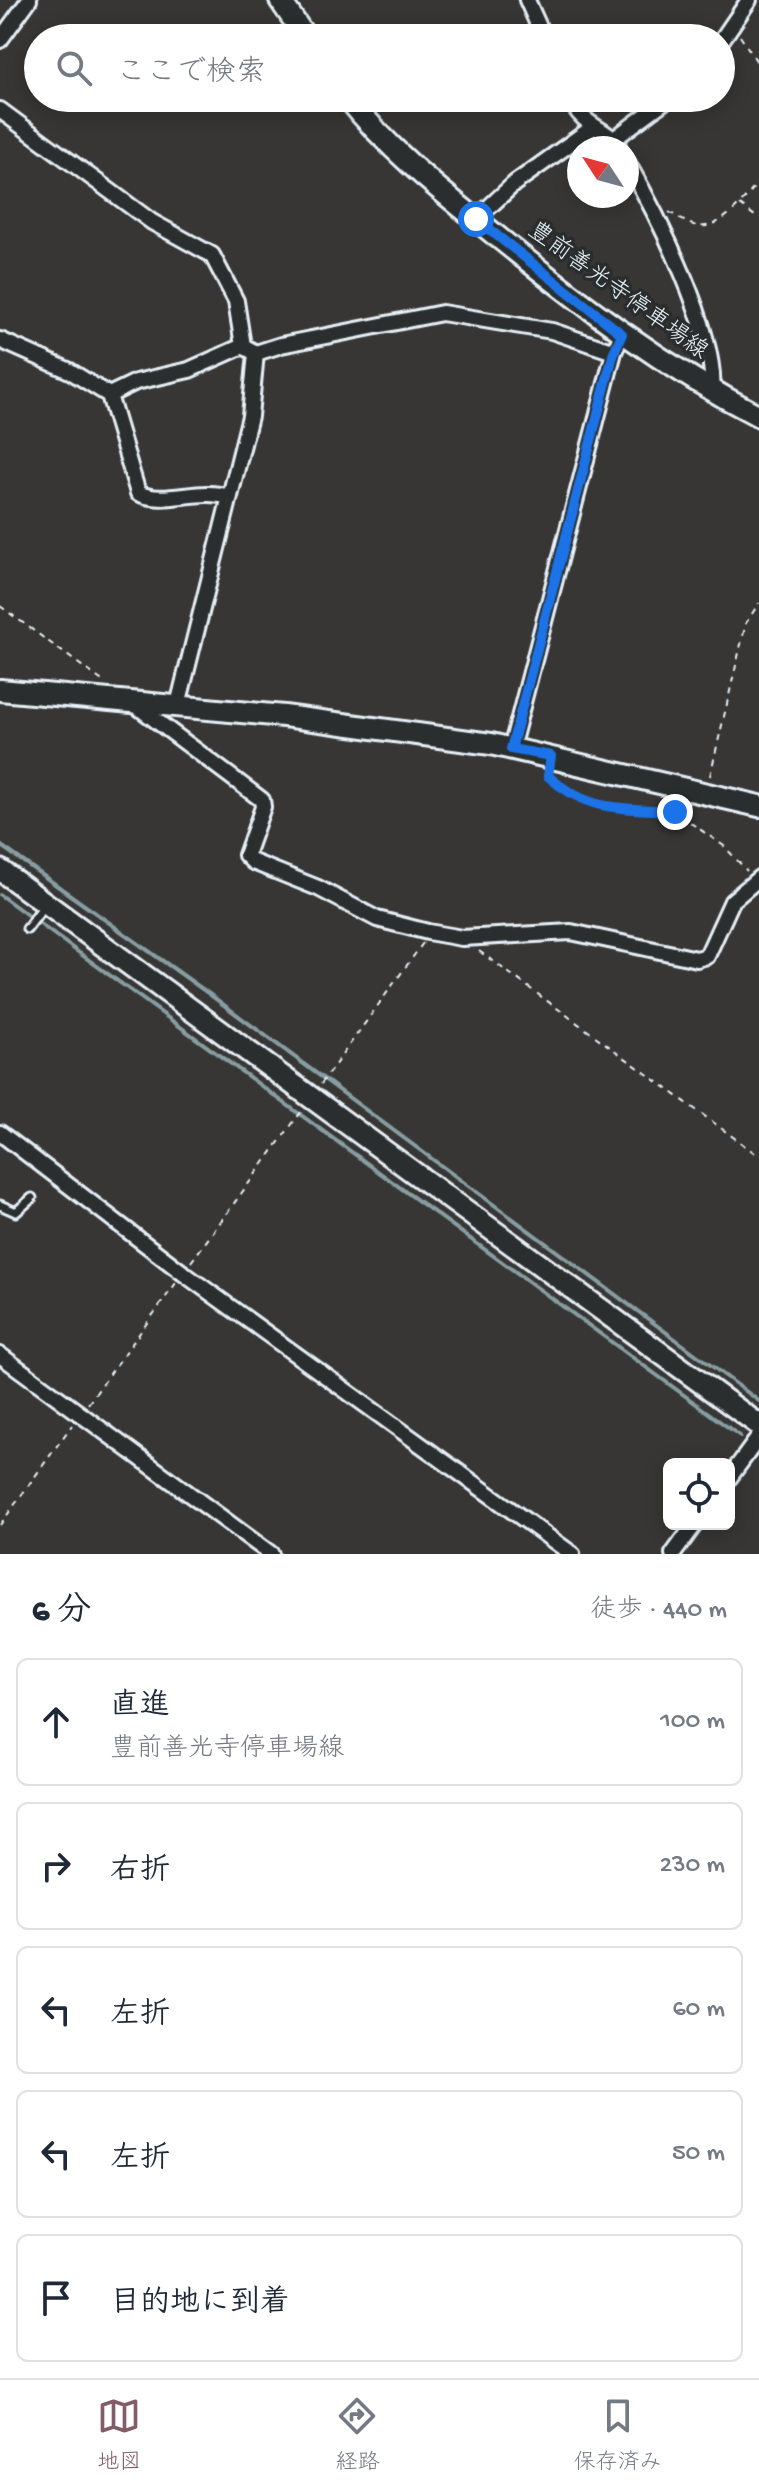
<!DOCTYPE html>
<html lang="ja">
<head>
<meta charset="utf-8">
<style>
  body { margin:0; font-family:"Gochi Hand","Klee One",sans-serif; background:#f6f6f7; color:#1f2937 }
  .controls { position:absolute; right:24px; bottom:24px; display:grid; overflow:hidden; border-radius:12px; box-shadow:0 4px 20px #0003 }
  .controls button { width:72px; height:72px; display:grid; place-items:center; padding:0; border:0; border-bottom:2px solid #e0e1e3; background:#fff; color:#1f2937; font:40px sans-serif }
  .compass { position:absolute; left:567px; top:136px; width:72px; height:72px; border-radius:50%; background:#fff; box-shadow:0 4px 20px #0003; rotate:306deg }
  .stop { position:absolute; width:24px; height:24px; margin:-18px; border:6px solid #1a73e8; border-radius:50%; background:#fff }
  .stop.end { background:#1a73e8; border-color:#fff; box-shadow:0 2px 8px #0008 }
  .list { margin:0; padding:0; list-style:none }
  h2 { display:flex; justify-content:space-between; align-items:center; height:104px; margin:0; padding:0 32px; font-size:34px }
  h2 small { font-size:26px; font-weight:400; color:#747a83 }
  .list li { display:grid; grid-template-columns:52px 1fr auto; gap:24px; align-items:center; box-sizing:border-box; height:128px; margin:0 16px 16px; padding:0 16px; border:2px solid #e0e1e3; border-radius:12px }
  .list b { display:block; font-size:30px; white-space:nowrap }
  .list p { margin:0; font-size:26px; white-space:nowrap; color:#747a83 }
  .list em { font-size:26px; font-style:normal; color:#747a83 }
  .icon { flex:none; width:44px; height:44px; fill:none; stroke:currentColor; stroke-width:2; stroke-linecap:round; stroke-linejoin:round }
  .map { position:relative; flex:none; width:759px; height:1554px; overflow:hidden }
  .search { position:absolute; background:#fff; box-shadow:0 4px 20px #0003; left:24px; right:24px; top:24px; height:88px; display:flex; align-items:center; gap:20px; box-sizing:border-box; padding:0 28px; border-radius:44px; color:#747a83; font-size:30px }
  .sheet { height:824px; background:#fff }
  nav { display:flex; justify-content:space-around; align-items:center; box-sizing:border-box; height:112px; border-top:2px solid #e0e1e3; background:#fff; font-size:22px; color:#747a83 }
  nav a { display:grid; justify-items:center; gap:4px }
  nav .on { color:#845c67 }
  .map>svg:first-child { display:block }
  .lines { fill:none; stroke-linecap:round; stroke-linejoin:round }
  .stream { stroke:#879ea2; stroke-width:4 }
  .lane-casing { stroke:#e8f1f8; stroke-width:13 }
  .street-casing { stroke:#e8f1f8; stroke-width:20 }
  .secondary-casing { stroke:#e8f1f8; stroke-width:26 }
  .path { stroke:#e8f1f8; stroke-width:2; stroke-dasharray:6 6; stroke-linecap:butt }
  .lane { stroke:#2a2d2e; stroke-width:7 }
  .street { stroke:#2a2d2e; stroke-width:14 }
  .secondary { stroke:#2a2d2e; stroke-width:20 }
  .route { stroke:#1a73e8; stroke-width:10 }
  .labels { text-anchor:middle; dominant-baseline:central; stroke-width:7; stroke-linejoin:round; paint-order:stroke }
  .street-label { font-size:24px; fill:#e8f1f8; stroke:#2a2d2e }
</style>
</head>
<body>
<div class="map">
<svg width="759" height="1554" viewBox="0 0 759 1554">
  <rect width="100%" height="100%" fill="#373635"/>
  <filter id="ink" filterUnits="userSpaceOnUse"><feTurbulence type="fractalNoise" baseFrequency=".0125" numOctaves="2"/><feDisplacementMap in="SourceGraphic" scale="16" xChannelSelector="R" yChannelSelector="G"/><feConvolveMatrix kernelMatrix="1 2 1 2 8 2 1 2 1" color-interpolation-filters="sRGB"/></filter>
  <g filter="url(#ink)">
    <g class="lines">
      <path class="stream" d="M 0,845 L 205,991 L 759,1401
        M 0,895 L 740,1436"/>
      <g class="lane-casing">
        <path id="lane" d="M 27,929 L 45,905
          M 0,1205 L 16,1212 L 32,1198"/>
      </g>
      <g class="street-casing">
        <path id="street" d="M 527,0 L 544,38
          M 0,40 L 29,0
          M 721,41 L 749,0
          M 570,98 C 583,129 607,126 619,148
          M 0,110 L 152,222 L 212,255 L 236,301 L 243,346
          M 614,139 L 669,98
          M 627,162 C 657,214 718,334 712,392
          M 476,219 L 515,183 L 592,128
          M 0,340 L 70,371 L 109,395 L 138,493 C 165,506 198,487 229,497
          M 243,346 L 256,353 L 281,345 L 442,313 L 552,331 L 614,352
          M 109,395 L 136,382 L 189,370 L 243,346
          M 134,704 L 262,800 L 263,807 L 246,855 L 253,862 L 318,888 L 377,919 L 428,932 L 462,938 L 571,932 L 697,959 L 707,956 L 732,901 L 759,878
          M 178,705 L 250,416 L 256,353
          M 511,749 L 614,352 L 622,334
          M 0,1133 L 183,1273 L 572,1554
          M 0,1355 L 271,1554
          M 729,1478 L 759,1437
          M 673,1554 L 695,1524"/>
      </g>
      <g class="secondary-casing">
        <path id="secondary" d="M 280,0 L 306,38
          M 348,98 C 390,152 446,195 499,238 C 584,306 662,366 759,416
          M 0,690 L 284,716 L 491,744 L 759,806
          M 0,870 L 759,1425"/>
      </g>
      <path class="path" d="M 740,36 L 759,65
        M 740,205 L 759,219
        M 669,212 C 678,217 688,225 698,226 C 721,230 747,197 759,181
        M 0,606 L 105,683
        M 549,773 L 563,789 L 605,808 L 675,812 L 724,846 L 747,871
        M 710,776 L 746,623 L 759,603
        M 479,951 L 759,1156
        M 321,1084 L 423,943
        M 191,1262 L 301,1112
        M 88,1404 L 176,1283
        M 0,1525 L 72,1425"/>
      <use href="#lane" class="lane"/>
      <use href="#street" class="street"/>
      <use href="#secondary" class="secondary"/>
    </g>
  </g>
  <g class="lines" filter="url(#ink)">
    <path class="route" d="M 476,219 L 622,334 L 614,352 L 511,749 L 551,756 L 548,776 C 591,815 623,806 675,812"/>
  </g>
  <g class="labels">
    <g class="street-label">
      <text transform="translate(617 292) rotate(36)">豊前善光寺停車場線</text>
    </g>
  </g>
</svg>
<div class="controls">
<button><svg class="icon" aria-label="locate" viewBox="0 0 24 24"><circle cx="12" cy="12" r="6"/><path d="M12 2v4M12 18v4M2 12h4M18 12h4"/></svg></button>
</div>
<svg class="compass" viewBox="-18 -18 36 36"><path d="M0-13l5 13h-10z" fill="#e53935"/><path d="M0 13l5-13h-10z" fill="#747a83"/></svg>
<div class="stop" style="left:476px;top:219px"></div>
<div class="stop end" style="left:675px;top:812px"></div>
<div class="search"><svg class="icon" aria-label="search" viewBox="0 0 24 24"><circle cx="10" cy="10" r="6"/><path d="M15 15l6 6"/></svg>ここで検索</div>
</div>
<section class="sheet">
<h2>6 分<small>徒歩 · 440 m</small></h2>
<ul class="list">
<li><svg class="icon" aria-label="ahead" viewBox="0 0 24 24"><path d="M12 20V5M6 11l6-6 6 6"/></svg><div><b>直進</b><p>豊前善光寺停車場線</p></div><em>100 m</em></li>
<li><svg class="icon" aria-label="right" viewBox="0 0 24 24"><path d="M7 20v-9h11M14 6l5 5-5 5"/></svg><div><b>右折</b></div><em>230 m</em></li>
<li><svg class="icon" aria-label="left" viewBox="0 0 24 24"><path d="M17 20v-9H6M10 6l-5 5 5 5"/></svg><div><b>左折</b></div><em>60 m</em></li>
<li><svg class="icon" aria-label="left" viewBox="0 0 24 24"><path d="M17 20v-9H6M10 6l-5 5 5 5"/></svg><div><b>左折</b></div><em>50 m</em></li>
<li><svg class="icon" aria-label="arrive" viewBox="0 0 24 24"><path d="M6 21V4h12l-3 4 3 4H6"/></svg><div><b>目的地に到着</b></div></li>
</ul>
</section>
<nav>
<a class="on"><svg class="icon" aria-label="map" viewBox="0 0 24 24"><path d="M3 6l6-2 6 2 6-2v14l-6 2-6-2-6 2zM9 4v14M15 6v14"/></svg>地図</a>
<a><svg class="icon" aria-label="directions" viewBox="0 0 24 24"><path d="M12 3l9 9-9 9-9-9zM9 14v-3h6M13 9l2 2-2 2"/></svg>経路</a>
<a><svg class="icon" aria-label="saved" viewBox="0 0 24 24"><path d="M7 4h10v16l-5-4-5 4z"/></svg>保存済み</a>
</nav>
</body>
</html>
